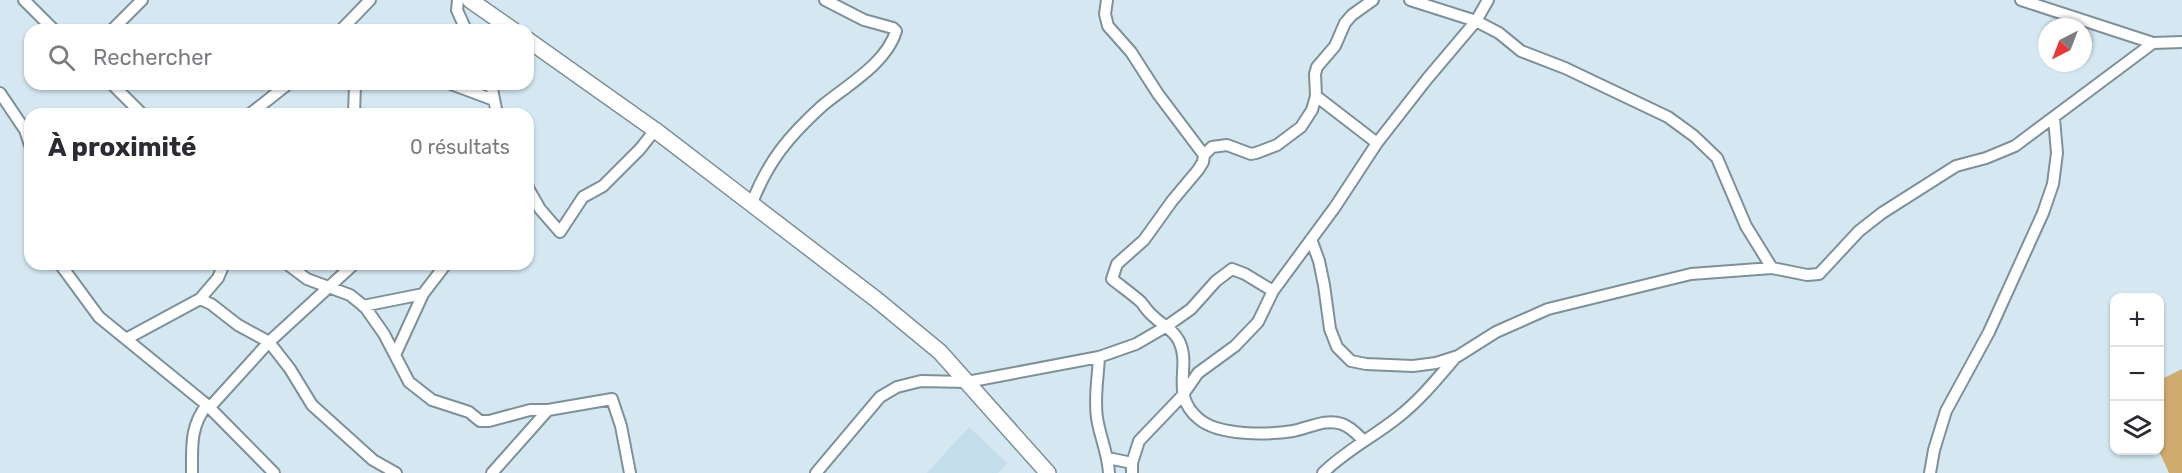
<!DOCTYPE html>
<html lang="fr">
<head>
<meta charset="utf-8">
<style>
  body { margin:0; font-family:Rubik,sans-serif; background:#f7f7f7; color:#2b2b33 }
  .controls { position:absolute; right:18px; bottom:18px; display:grid; overflow:hidden; border-radius:12px; box-shadow:0 2px 4px #0004 }
  .controls button { width:54px; height:54px; display:grid; place-items:center; padding:0; border:0; border-bottom:2px solid #e1e1e2; background:#fff; color:#2b2b33; font:30px sans-serif }
  .compass { position:absolute; left:2038px; top:18px; width:54px; height:54px; border-radius:50%; background:#fff; box-shadow:0 2px 4px #0004; rotate:222deg }
  .list { margin:0; padding:0; list-style:none }
  h2 { display:flex; justify-content:space-between; align-items:center; height:78px; margin:0; padding:0 24px; font-size:26px }
  h2 small { font-size:20px; font-weight:400; color:#7c7c81 }
  .icon { flex:none; width:33px; height:33px; fill:none; stroke:currentColor; stroke-width:2; stroke-linecap:round; stroke-linejoin:round }
  .map { position:relative; flex:none; width:2182px; height:473px; overflow:hidden }
  .search { position:absolute; background:#fff; box-shadow:0 2px 4px #0004; left:24px; top:24px; width:510px; height:66px; display:flex; align-items:center; gap:15px; box-sizing:border-box; padding:0 21px; border-radius:18px; color:#7c7c81; font-size:22px }
  .panel { position:absolute; background:#fff; box-shadow:0 2px 4px #0004; left:24px; top:108px; width:510px; height:162px; border-radius:18px }
  .map>svg:first-child { display:block }
  .built { fill:#c3ddeb }
  .green { fill:#d0ab70 }
  .lines { fill:none; stroke-linecap:round; stroke-linejoin:round }
  .street-casing { stroke:#7f9099; stroke-width:14 }
  .secondary-casing { stroke:#7f9099; stroke-width:18 }
  .street { stroke:#fff; stroke-width:10 }
  .secondary { stroke:#fff; stroke-width:15 }
</style>
</head>
<body>
<div class="map">
<svg width="2182" height="473" viewBox="0 0 2182 473">
  <rect width="100%" height="100%" fill="#d5e8f2"/>
  <path class="built" d="M 969,427 L 1007,463 L 998,473 L 927,473 Z"/>
  <path class="green" d="M 2182,369 L 2182,473 L 2169,473 L 2159,451 L 2160,380 Z"/>
  <g class="lines">
    <g class="street-casing">
      <path id="street" d="M 24,0 L 54,30
        M 458,0 L 457,10 L 466,30
        M 1107,0 L 1105,14 L 1108,26 L 1131,52 L 1158,94 L 1204,155
        M 1410,0 L 1476,21 L 1499,33 L 1521,51 L 1565,68 L 1668,117 L 1694,136 L 1717,158 L 1746,226 L 1772,268
        M 2021,0 L 2153,43 L 2182,42
        M 112,30 L 142,0
        M 341,30 L 370,0
        M 112,84 L 142,114
        M 451,84 L 494,100
        M 491,84 L 497,114
        M 0,93 L 25,130 L 30,145
        M 1316,96 L 1377,143
        M 250,114 L 288,84
        M 354,114 L 355,84
        M 528,188 L 540,209 L 560,232 L 583,197 L 603,186 L 640,149 L 655,130
        M 752,203 C 768,161 789,136 822,106 C 846,86 887,63 896,31 L 893,28 L 864,20 L 825,0
        M 1311,239 L 1319,261 L 1324,285 L 1330,329 L 1337,347 L 1351,361 L 1366,364 L 1413,366 L 1436,363 L 1458,356 L 1496,332 L 1548,309 L 1691,274 L 1772,268 L 1807,275 L 1819,274 L 1859,231 L 1882,213 L 1956,166 L 1986,158 L 2015,146 L 2153,43
        M 60,264 L 99,317 L 207,405 L 274,473
        M 287,264 L 307,279 L 350,295 L 365,307 L 384,334 L 409,382 L 432,400 L 469,412 L 480,421 L 489,421 L 530,410 L 548,410 L 612,399 L 621,426 L 630,473
        M 200,299 L 218,278 L 224,264
        M 363,306 L 423,294
        M 126,339 L 200,299 L 211,304 L 238,325 L 269,342 L 290,369 L 312,405 L 373,460 L 396,473
        M 395,355 L 423,294 L 446,264
        M 1099,357 C 1098,378 1094,398 1097,418 C 1100,437 1108,454 1109,473
        M 210,407 L 269,342 L 354,264
        M 1364,441 C 1358,435 1351,427 1342,424 C 1326,418 1309,428 1293,431 C 1268,435 1219,436 1199,419 C 1169,394 1192,367 1179,341 C 1173,329 1162,325 1153,316 C 1148,312 1145,307 1141,302 C 1132,294 1122,287 1112,279 L 1117,264 L 1144,240 L 1172,201 L 1198,170 L 1203,162 L 1204,155 L 1212,147 L 1227,145 L 1251,154 L 1256,153 L 1277,145 L 1301,127 L 1312,110 L 1316,96 L 1315,74 L 1317,67 L 1335,46 L 1345,23 L 1352,15 L 1373,0
        M 1108,458 L 1132,463
        M 192,473 C 192,447 190,426 207,405
        M 492,473 L 548,410
        M 816,473 L 880,397 L 897,387 L 921,381 L 967,382 L 1099,357 L 1136,344 L 1167,326 L 1191,309 L 1216,281 L 1232,269 L 1245,274 L 1273,291
        M 1132,473 L 1132,463 L 1139,441 L 1182,396 L 1198,373 L 1235,346 L 1258,322 L 1273,291 L 1335,207 L 1377,143 L 1427,79 L 1476,21 L 1488,0
        M 1323,473 C 1345,451 1373,437 1397,418 C 1419,401 1437,379 1455,358
        M 1930,473 L 1934,450 L 1946,411 L 1989,332 L 2043,213 L 2053,184 L 2057,153 L 2054,118"/>
    </g>
    <g class="secondary-casing">
      <path id="secondary" d="M 470,0 L 513,30
        M 528,40 L 655,130 L 877,300 L 940,352 L 1048,473"/>
    </g>
    <use href="#street" class="street"/>
    <use href="#secondary" class="secondary"/>
  </g>
</svg>
<div class="controls">
<button>+</button>
<button>−</button>
<button><svg class="icon" aria-label="layers" viewBox="0 0 24 24"><path d="M12 4l9 5-9 5-9-5zM3 14l9 5 9-5"/></svg></button>
</div>
<svg class="compass" viewBox="-18 -18 36 36"><path d="M0-13l5 13h-10z" fill="#e53935"/><path d="M0 13l5-13h-10z" fill="#7c7c81"/></svg>
<div class="search"><svg class="icon" aria-label="search" viewBox="0 0 24 24"><circle cx="10" cy="10" r="6"/><path d="M15 15l6 6"/></svg>Rechercher</div>
<section class="panel">
<h2>À proximité<small>0 résultats</small></h2>
<ul class="list">
</ul>
</section>
</div>
</body>
</html>
